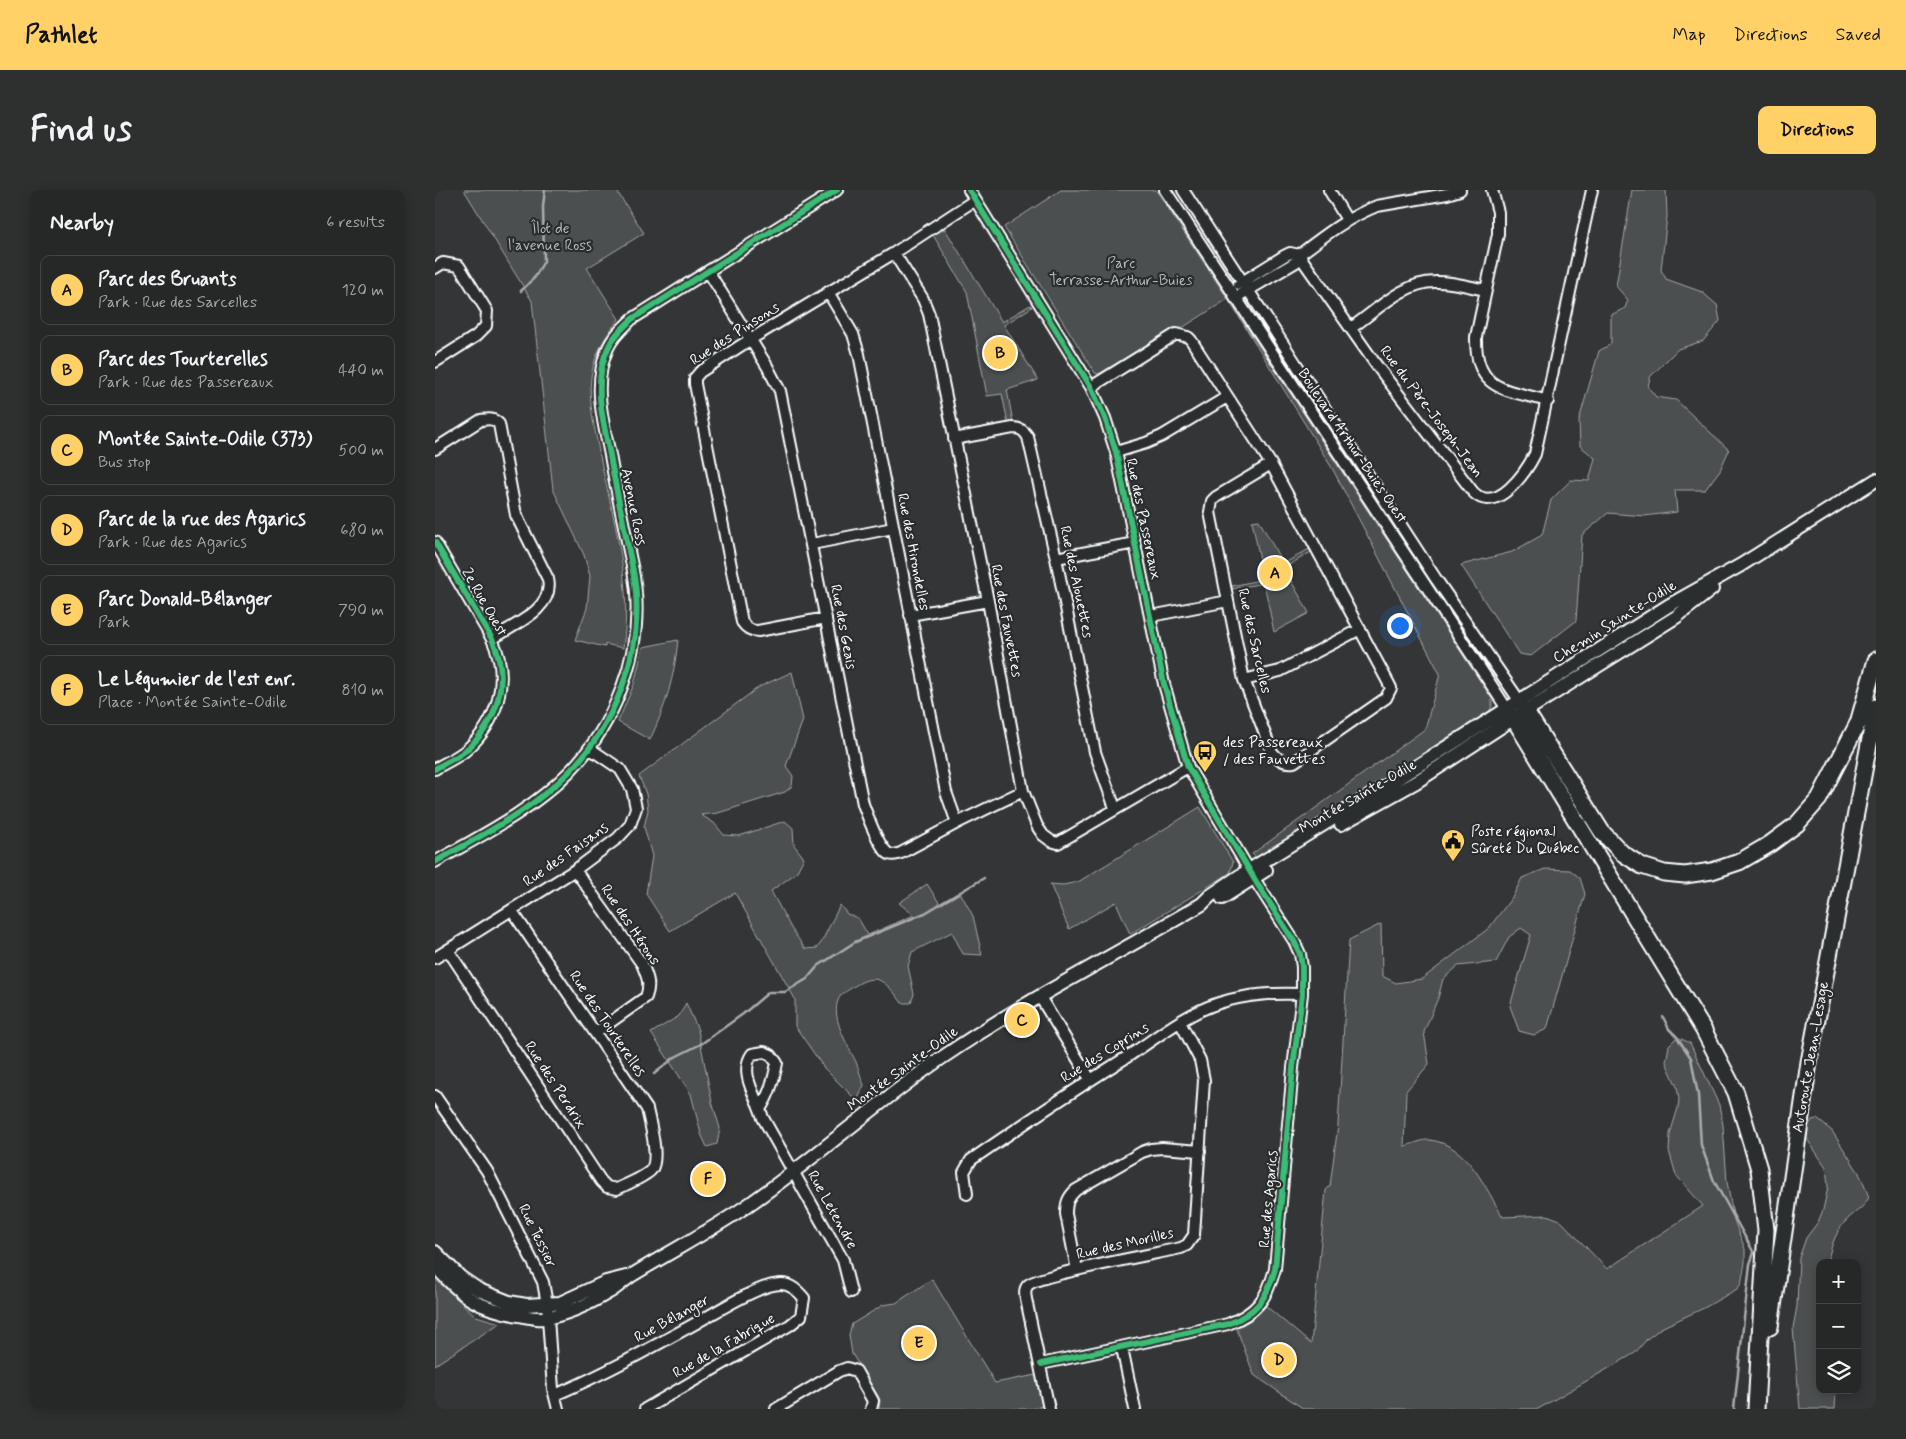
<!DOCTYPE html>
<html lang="en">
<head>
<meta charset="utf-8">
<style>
  body { margin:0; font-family:Mynerve,sans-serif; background:#2e3030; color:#f1f3f6 }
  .controls { position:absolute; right:15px; bottom:15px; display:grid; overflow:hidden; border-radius:10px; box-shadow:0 2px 12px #0003 }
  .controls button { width:45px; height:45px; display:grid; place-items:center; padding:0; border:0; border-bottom:1px solid #424445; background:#262828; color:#f1f3f6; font:25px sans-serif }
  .you { position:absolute; left:964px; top:435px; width:18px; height:18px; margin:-12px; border:4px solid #fff; border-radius:50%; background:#1a73e8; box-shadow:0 0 0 8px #1a73e833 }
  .badge { display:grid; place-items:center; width:32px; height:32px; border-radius:50%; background:#ffd166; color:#111; font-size:16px; font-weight:700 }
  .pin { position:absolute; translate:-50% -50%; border:2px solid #fff; box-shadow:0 1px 5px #0006 }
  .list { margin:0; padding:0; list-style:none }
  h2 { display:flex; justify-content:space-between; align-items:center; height:65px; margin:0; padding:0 20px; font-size:21px }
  h2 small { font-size:16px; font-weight:400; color:#a4a6a8 }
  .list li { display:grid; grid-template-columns:32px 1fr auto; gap:15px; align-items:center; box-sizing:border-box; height:70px; margin:0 10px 10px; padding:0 10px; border:1px solid #424445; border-radius:10px }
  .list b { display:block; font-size:19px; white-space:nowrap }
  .list p { margin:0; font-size:16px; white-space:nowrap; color:#a4a6a8 }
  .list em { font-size:16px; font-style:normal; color:#a4a6a8 }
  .icon { flex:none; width:28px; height:28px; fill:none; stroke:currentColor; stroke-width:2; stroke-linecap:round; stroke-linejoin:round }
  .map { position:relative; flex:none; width:1441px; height:1219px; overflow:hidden; border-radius:10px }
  header { display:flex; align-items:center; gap:30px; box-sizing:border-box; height:70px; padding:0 25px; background:#ffd166; color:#111 }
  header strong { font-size:24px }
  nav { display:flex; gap:28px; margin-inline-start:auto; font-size:18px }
  .intro { display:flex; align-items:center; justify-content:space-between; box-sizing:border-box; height:120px; padding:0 30px }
  h1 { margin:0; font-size:35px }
  .button { padding:12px 22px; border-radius:10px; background:#ffd166; color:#111; font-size:18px; font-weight:700 }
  main { display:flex; gap:30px; padding:0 30px }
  aside { flex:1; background:#262828; border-radius:10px; box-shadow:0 2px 12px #0003 }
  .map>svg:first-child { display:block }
  .green { fill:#4c4f50; stroke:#a6a7a8 }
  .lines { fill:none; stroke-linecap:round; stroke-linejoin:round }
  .stream { stroke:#abacad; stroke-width:2.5 }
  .minor-casing { stroke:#fff; stroke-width:14 }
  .major-casing { stroke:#fff; stroke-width:16 }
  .highway-casing { stroke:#fff; stroke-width:19 }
  .minor { stroke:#2a2d2e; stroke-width:10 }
  .major { stroke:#2a2d2e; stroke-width:12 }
  .highway { stroke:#2a2d2e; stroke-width:15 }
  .cycleway-casing { stroke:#2a2d2e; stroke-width:9 }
  .cycleway { stroke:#3abd76; stroke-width:6 }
  .labels { text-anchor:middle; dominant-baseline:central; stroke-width:4.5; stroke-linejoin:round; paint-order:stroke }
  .park-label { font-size:15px; fill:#b7b9b9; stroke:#2a2d2e }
  .street-label { font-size:15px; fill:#fff; stroke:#2a2d2e }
  .poi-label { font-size:15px; fill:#fff; stroke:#2a2d2e; text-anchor:start }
</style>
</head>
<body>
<header>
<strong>Pathlet</strong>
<nav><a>Map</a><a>Directions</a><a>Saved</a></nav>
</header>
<div class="intro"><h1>Find us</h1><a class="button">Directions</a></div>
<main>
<aside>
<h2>Nearby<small>6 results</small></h2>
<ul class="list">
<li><span class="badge">A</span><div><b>Parc des Bruants</b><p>Park · Rue des Sarcelles</p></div><em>120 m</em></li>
<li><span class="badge">B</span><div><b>Parc des Tourterelles</b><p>Park · Rue des Passereaux</p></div><em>440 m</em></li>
<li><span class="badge">C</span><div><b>Montée Sainte-Odile (373)</b><p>Bus stop</p></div><em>500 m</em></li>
<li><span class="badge">D</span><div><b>Parc de la rue des Agarics</b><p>Park · Rue des Agarics</p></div><em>680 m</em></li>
<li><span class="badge">E</span><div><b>Parc Donald-Bélanger</b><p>Park</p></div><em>790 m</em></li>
<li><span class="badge">F</span><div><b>Le Légumier de l'est enr.</b><p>Place · Montée Sainte-Odile</p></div><em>810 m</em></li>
</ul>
</aside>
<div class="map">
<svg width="1441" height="1219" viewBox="0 0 1441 1219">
  <rect width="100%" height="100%" fill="#333536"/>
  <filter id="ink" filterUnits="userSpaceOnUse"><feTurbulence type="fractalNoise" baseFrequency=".02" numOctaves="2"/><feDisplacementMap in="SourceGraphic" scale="10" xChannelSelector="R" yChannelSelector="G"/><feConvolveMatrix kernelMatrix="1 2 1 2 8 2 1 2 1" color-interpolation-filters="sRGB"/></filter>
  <g filter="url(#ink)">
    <path class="green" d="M 29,0 L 181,0 L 209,43 L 152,78 L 184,129 C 170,146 159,165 156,187 C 153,213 160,240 165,266 C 178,329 198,393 188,458 L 170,454 L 170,457 L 140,450 L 152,418 L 155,386 L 149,365 L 118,299 L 97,111 Z
      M 626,0 L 721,0 L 1057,509 L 1057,516 L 1053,524 L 832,665 L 821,667 L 817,664 L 990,539 L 1005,484 L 897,278 L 793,109 L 747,138 L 739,138 L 664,184 L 660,183 L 569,37 Z
      M 1197,0 L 1231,0 L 1232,26 L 1226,80 L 1231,89 L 1267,102 L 1282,115 L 1285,131 L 1268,151 L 1243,159 L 1215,187 L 1213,197 L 1221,207 L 1241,210 L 1294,260 L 1285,280 L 1270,300 L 1240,300 L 1242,322 L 1209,326 L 1173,323 L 1147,345 L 1141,431 L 1096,466 L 1084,464 L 1026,375 L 1077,362 L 1107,345 L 1116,310 L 1136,290 L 1154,291 L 1160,268 L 1145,256 L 1144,230 L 1164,161 L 1176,154 L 1176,125 L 1190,118 L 1193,110 L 1181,96 Z
      M 510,39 L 567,132 L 595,115 L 597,117 L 569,135 L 603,190 L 572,200 L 578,232 L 573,233 L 567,204 L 552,206 L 532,102 L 498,45 Z
      M 824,330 L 848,374 L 874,359 L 876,362 L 849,378 L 874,423 L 839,442 L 829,393 L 797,399 L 797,396 L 829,389 L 817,331 Z
      M 243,450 C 239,489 231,515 215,550 L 183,532 L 199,494 L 208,457 Z
      M 357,482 L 368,530 L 351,576 L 358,586 L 357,596 L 350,602 L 283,623 L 266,625 L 279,633 L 289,645 L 304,646 L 350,631 L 358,638 L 359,655 L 369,668 L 361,683 L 336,701 L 356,738 L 370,759 L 382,758 L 386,753 L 405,715 L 412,724 L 423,728 L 433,745 L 479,725 L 464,713 L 492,694 L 505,714 L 525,702 L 538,726 L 547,765 L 528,764 L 517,742 L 477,762 L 473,776 L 479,804 L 476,813 L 467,813 C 444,781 436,784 406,805 C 392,823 413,855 421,872 C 424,880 426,888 429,895 L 422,911 L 389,878 L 360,836 L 360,809 L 300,703 L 235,741 L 211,704 L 217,666 L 209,637 L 213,620 L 211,604 L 204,586 L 324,497 Z
      M 765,617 L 798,672 L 795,683 L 695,744 L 681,712 L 634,739 L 615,694 L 628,695 L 643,692 Z
      M 1110,679 L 1135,680 L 1145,688 L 1150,704 L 1112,839 L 1099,845 L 1084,841 L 1075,816 L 1096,745 L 1086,738 L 1074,747 L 1061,772 L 1023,776 L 1008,789 L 1003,808 L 989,842 L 994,874 L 971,901 L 969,956 C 977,955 987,949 995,950 C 1034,955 1050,998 1068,1027 L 1112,1025 L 1125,1030 L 1172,1079 L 1268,1016 L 1241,985 L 1234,961 L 1235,944 L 1243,918 L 1244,909 L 1242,897 L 1231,872 L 1234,855 L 1242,847 L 1255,853 L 1284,915 L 1288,935 L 1292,992 L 1299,1030 L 1310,1059 L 1310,1073 L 1306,1094 L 1302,1099 L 1269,1118 L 1226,1138 L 1212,1149 L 1200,1163 L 1103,1219 L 869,1219 L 819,1185 L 801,1137 L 819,1128 L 831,1116 L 876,1154 L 891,1000 L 895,996 L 903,935 L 914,750 L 946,734 L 947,786 L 961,793 L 987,789 L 1054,738 L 1078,706 L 1087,688 Z
      M 251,813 L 263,840 L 277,912 L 285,938 L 282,954 L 272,957 L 266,944 L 256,904 L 216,843 L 244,826 Z
      M 1382,929 L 1397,941 L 1424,983 L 1434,1007 C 1429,1019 1417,1023 1409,1033 C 1399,1045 1396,1058 1392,1073 L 1385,1073 L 1385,1200 L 1401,1200 L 1400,1219 L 1365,1219 L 1358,1138 L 1362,1116 L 1364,1068 L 1371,1048 L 1383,1032 L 1388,1020 L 1393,997 L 1391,977 L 1372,949 L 1372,938 L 1377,930 Z
      M 0,1089 L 41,1126 L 65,1133 L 0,1175 Z
      M 497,1089 L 560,1193 L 601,1185 L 607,1216 L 597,1219 L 444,1219 L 445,1210 L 443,1206 L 417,1164 L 414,1145 L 417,1134 L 448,1115 L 461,1113 Z"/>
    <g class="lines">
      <path class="stream" d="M 86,101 L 100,87 L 109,71 L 108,16 L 110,0
        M 1228,827 L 1234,839 L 1242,847 L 1256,868 L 1263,905 L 1266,955 L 1279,991 L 1319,1063 L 1315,1074 L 1299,1219
        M 219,884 L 240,867 L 266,854 L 308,824 L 334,802 L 350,802 L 372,789 L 383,776 L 420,752 L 490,723 L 549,688"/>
      <g class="minor-casing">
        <path id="minor" d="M 534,0 L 656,197 L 670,228 L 681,262 L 729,494 L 753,577 L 823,695 L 859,751 L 865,764 L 867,777 L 867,804 L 858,878 L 840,1079 C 832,1109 821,1123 793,1134 L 606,1174
          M 730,0 L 1076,525
          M 748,0 L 1001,389 L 1088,516
          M 894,0 L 912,30
          M 1057,0 L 1063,22 L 1063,44 L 1041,147 C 1040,202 1071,199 1113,211
          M 459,63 L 488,109 L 494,124 L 553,411 L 588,601 L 602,636 L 608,645 L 616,651 L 623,653 L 753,577
          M 864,65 L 942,176 L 1038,302 C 1061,326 1091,282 1100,264 L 1157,0
          M 0,78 L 8,73 L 24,76 L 52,121 L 51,136 L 41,146 L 0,172
          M 273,81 L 332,176 L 345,201 L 428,614 C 432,625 444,658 454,664 C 458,666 462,664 466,663 L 522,633 L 588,601
          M 804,94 L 849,66 L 855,63 L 864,65
          M 393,102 L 418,144 L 424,164 L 511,602 L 522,633
          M 800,108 L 856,75 L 861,72 L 864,65 C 889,46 913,27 942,16 L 1012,4 L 1025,0
          M 916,138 C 941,121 968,92 1000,92 C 1017,91 1035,97 1051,100
          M 656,197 L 741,144 L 753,147 L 756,150 L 836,274 L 953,492 L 956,498 L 951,508 L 859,572 C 848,573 844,570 837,562 L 809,490 L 775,322 L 777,311 L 781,307 L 836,274
          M 519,249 L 578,238 C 585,238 589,240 593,247 L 621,368 L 660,562 L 680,618
          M 0,259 L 46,230 C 54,229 58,228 64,234 L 81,325 L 113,389 C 120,419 78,435 57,449
          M 681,262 L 711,253 L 727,246 L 792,207
          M 0,352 L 57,449 C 76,489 63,533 30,561 C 21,568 10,573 0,579
          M 377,354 L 458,338
          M 621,368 L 700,353
          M 475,425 L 553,411
          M 716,426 L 793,411
          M 391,428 L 323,441 C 315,441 311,438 307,432 L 260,194 L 260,188 L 265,182 L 316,149 L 459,63 L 540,10
          M 809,490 L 845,481 L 925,439
          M 0,672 C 47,645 96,621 134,582 C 179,536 206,467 201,403 C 200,385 195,368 192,351 C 186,322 180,294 175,265 C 168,230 157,193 173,158 C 178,146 188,138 197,129 L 402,0
          M 140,680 L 207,774 C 212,786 216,794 211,807 L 160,843
          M 13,760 L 166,991 L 172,997 L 182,999 C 190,995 210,987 216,980 C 225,969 215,933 212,919 L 77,721
          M 0,768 L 140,680 L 183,648 L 195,635 L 201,618 L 197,599 L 185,579 L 154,558
          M 605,807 L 655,889
          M 0,906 L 52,981 L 108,1092 L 112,1114 L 118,1199 L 123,1219
          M 325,919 C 318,902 305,881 317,864 L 329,862 L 336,865 L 342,873 C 339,889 334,906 325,919 L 328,928 L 408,1070 L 416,1102
          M 532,1004 L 529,982 L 536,970 C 587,935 639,900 692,867 C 721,848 750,824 784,813 C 812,804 838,803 867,804
          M 642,1080 L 631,1024 C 631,1013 633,1007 641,1000 L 707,962 L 716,959 L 727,958 L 765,961
          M 687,1158 L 700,1219
          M 120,1205 C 169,1184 216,1158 263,1132 C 283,1121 325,1094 346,1094 C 356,1094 363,1101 369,1108 L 366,1126 L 355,1135 L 210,1219
          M 341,1219 L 404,1181 L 412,1178 L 421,1181 L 438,1211 L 436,1219
          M 614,1219 L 591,1109 C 590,1104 589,1099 593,1095 C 603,1085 724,1063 746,1058 L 752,1055 L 759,1045 L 769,890 L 765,870 L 745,832"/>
      </g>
      <g class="major-casing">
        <path id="major" d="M 906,634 L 981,592 L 1070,534 L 1241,427 L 1277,399
          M 787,708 L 831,680
          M 0,1062 L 25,1087 L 44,1100 L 74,1112 L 91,1115 L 125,1113 L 171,1092 L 191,1087
          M 0,1076 C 28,1107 41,1118 84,1125 C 94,1127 105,1130 115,1127 C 136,1123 156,1113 174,1102 C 183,1097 190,1089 199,1084 C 238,1060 279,1039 316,1013 C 382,967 442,912 508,867 C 591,810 681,765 767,714 L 775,706 L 806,685 L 943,601 L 1233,416 L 1306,375 L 1441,290"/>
      </g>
      <g class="highway-casing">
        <path id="highway" d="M 1091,521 L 1167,642 L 1187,663 L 1207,676 L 1229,683 L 1250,685 L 1277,681 L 1304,672 L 1335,654 L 1362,634 L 1384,609 L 1423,533 L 1441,470
          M 1079,529 L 1268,839 L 1301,903 L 1324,979 L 1331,1040 L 1321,1219
          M 1335,1137 L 1374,872 L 1441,517"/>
      </g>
      <use href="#minor" class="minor"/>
      <use href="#major" class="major"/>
      <use href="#highway" class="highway"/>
      <g class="cycleway-casing">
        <path id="cycleway" d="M 534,0 L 656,197 L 670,228 L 681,262 L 729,494 L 753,577 L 823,695 L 859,751 L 865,764 L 867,777 L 867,804 L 858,878 L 840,1079 C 832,1109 821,1123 793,1134 L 606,1174
          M 0,352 L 57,449 C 76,489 63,533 30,561 C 21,568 10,573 0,579
          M 0,672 C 47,645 96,621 134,582 C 179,536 206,467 201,403 C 200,385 195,368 192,351 C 186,322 180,294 175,265 C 168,230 157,193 173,158 C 178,146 188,138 197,129 L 402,0"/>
      </g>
      <use href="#cycleway" class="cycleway"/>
    </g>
  </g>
  <defs>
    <g id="bus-pin" transform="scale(1.25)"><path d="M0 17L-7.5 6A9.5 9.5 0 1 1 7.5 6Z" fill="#ffd166" stroke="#2a2d2e"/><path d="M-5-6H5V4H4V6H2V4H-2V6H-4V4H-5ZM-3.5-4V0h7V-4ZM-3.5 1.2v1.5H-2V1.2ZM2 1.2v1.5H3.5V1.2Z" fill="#111"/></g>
    <g id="civic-pin" transform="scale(1.25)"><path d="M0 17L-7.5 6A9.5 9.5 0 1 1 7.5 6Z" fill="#ffd166" stroke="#2a2d2e"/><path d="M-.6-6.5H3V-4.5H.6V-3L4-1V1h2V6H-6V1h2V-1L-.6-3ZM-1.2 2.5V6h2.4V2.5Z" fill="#111"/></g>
  </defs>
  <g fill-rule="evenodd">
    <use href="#bus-pin" x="770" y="562"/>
    <use href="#civic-pin" x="1018" y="651"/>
  </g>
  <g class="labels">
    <g class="park-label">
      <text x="115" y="39">Îlot de<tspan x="115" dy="17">l'avenue Ross</tspan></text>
      <text x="686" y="74">Parc<tspan x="686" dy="17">Terrasse-Arthur-Buies</tspan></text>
    </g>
    <g class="street-label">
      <text transform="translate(300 144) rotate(-33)">Rue des Pinsons</text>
      <text transform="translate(996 222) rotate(53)">Rue du Père-Joseph-Jean</text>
      <text transform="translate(917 256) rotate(56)">Boulevard Arthur-Buies Ouest</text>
      <text transform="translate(198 317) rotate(79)">Avenue Ross</text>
      <text transform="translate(708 329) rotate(78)">Rue des Passereaux</text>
      <text transform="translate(478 362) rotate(79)">Rue des Hirondelles</text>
      <text transform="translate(641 392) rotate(78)">Rue des Alouettes</text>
      <text transform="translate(49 412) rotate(60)">2e Rue Ouest</text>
      <text transform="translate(571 431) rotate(79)">Rue des Fauvettes</text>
      <text transform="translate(1180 432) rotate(-32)">Chemin Sainte-Odile</text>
      <text transform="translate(408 437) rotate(79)">Rue des Geais</text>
      <text transform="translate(819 451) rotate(77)">Rue des Sarcelles</text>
      <text transform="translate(923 607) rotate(-30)">Montée Sainte-Odile</text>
      <text transform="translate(131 665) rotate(-35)">Rue des Faisans</text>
      <text transform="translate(195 735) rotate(56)">Rue des Hérons</text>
      <text transform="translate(172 834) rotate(56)">Rue des Tourterelles</text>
      <text transform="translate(670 863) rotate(-32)">Rue des Coprins</text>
      <text transform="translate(1376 867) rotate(-80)">Autoroute Jean-Lesage</text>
      <text transform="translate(468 879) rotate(-36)">Montée Sainte-Odile</text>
      <text transform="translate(120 895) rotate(57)">Rue des Perdrix</text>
      <text transform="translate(834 1009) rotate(-85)">Rue des Agarics</text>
      <text transform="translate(397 1020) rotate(61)">Rue Letendre</text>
      <text transform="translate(102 1046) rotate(64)">Rue Tessier</text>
      <text transform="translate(690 1054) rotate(-13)">Rue des Morilles</text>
      <text transform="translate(237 1129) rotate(-29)">Rue Bélanger</text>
      <text transform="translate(289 1156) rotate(-30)">Rue de la Fabrique</text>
    </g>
    <g class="poi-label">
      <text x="788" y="553">des Passereaux<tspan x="788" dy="17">/ des Fauvettes</tspan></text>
      <text x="1036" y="642">Poste régional<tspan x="1036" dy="17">Sûreté Du Québec</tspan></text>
    </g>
  </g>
</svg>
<div class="controls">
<button>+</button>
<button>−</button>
<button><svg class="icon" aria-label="layers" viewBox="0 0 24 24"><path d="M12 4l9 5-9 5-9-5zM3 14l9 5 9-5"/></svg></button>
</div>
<div class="you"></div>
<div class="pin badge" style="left:840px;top:383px">A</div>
<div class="pin badge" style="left:565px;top:163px">B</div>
<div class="pin badge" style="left:587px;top:830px">C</div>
<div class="pin badge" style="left:844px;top:1170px">D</div>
<div class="pin badge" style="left:484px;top:1153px">E</div>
<div class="pin badge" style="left:273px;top:989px">F</div>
</div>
</main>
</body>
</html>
